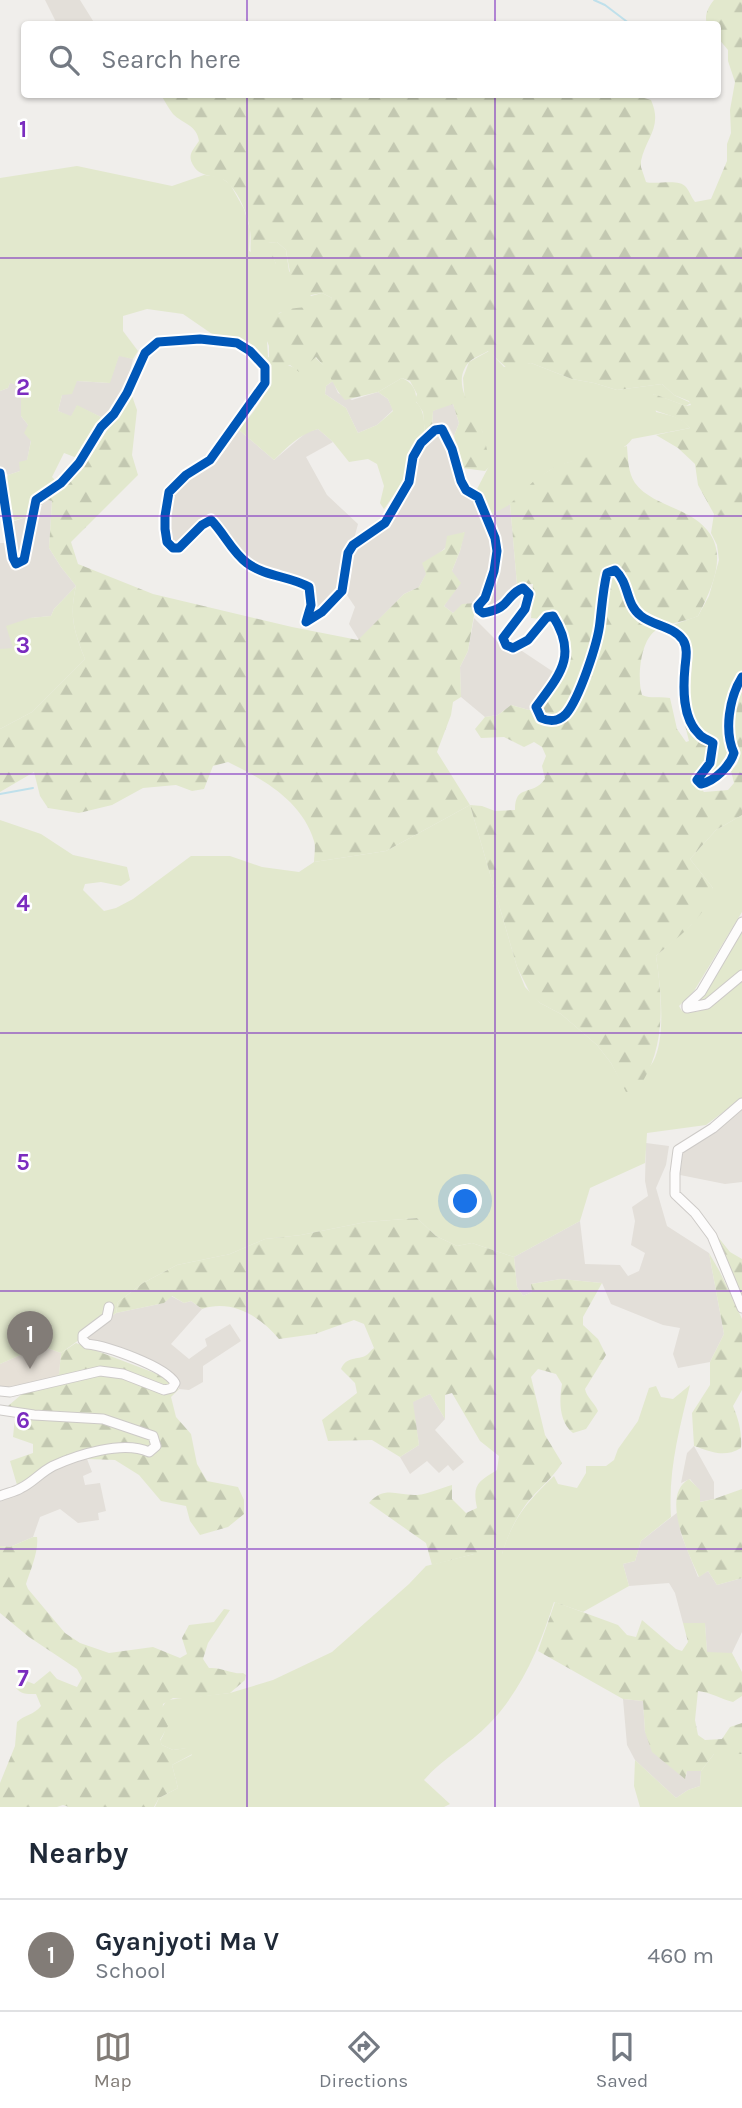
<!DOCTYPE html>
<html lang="en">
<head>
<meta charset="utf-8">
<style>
  body { margin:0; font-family:Karla,sans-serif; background:#f6f6f7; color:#1f2937 }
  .you { position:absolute; left:466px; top:1202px; width:24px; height:24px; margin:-18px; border:5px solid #fff; border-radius:50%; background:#1a73e8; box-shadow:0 0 0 10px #1a73e833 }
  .badge { display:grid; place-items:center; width:46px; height:46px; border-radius:50%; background:#827c77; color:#fff; font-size:23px; font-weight:700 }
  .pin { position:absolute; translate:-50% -58px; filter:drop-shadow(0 2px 4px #0008) }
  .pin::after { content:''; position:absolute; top:37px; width:24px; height:21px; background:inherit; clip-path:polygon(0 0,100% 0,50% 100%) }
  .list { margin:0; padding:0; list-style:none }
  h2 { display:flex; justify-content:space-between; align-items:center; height:91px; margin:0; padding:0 28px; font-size:30px }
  h2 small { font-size:23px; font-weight:400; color:#747a83 }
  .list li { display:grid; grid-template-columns:46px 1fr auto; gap:21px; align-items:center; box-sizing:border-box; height:112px; padding:0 28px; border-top:2px solid #e0e1e3 }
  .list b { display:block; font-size:26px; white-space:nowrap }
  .list p { margin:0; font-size:23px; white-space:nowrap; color:#747a83 }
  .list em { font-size:23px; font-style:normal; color:#747a83 }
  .icon { flex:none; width:38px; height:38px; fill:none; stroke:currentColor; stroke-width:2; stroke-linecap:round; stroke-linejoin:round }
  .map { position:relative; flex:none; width:742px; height:1807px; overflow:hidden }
  .search { position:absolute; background:#fff; box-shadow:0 2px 5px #0004; left:21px; right:21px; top:21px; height:77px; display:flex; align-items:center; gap:18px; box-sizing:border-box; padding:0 24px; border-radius:7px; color:#747a83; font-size:26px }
  .sheet { height:203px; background:#fff }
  nav { display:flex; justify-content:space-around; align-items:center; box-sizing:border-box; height:98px; border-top:2px solid #e0e1e3; background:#fff; font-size:19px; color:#747a83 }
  nav a { display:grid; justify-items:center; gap:4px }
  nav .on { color:#827c77 }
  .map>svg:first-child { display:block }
  .residential { fill:#e3dfd9 }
  .education { fill:#e6e0d7 }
  .grass { fill:#e2e8cd }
  .forest { fill:url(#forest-firs) }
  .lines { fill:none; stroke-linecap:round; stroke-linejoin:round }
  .stream { stroke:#bfe0eb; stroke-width:2 }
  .minor-casing { stroke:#cdcac7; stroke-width:11 }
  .minor { stroke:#fdfcfc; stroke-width:9 }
  .cycleway-casing { stroke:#fff; stroke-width:13 }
  .cycleway { stroke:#0057b8; stroke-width:9 }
  .grid { fill:none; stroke:#7b2cbf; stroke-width:2; stroke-opacity:0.55 }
  .grid-label { font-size:23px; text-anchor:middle; font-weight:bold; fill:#7b2cbf; stroke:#fff; stroke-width:5; stroke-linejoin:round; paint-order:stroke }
</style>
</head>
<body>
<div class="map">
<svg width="742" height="1807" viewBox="0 0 742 1807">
  <defs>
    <pattern id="forest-firs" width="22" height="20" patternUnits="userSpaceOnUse" patternTransform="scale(1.75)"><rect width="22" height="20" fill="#e2e8cd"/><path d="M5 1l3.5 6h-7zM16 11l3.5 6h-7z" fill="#c3c8b1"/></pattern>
  </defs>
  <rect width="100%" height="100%" fill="#f0eeeb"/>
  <path class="residential" d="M 45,0 L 80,0 L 95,24 L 57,24 Z
    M 119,355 L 133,359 L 127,385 L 121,396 L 107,413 L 101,417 L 77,406 L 71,417 L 58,411 L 62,395 L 77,381 L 109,383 Z
    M 333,381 L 338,393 L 352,400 L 378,392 L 388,399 L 393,410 L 377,425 L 358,433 L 346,408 L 325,394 L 326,386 Z
    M 10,382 L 21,386 L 21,416 L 28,425 L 31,440 L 27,461 L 20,471 L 8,475 L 0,466 L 0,391 L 8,388 Z
    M 447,404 L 453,404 L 459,423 L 454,436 L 448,425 L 438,423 L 432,428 L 433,411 Z
    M 318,429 L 333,442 L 306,457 L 327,495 L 358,524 L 354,539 L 345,550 L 341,566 L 342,582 L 332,599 L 317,614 L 311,614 L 315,593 L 313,585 L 263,568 L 244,555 L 213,517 L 182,543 L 172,546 L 169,540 L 167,514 L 171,491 L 187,477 L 210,463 L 223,453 L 239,430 L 274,460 L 307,432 Z
    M 439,434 L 443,435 L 458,487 L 464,493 L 472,494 L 490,534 L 492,553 L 488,578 L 476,603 L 453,613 L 444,606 L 451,595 L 452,571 L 460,551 L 464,532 L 437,555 L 419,587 L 404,594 L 359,640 L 349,624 L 355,607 L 345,592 L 351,576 L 353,553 L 386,528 L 395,509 L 409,491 L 414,462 L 421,448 L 430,438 Z
    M 43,499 L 52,501 L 49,548 L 61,567 L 76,586 L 54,609 L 51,616 L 30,618 L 13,649 L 0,649 L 0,543 L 8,543 L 13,566 L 22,567 L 26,562 L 39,506 Z
    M 510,504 L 517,585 L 502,606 L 483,609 L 482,605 L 499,563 L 489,515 Z
    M 26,517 L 21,551 L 19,556 L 15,557 L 12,522 Z
    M 474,618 L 508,652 L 519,649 L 555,673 L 529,710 L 511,705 L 498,715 L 485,717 L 461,697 L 460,667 L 468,651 Z
    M 742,1105 L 742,1182 L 725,1184 L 680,1175 L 683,1152 Z
    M 646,1143 L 669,1146 L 666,1165 L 656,1188 L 667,1226 L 709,1253 L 724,1334 L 710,1362 L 678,1368 L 673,1354 L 680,1328 L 663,1325 L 611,1304 L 602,1283 L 561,1279 L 531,1284 L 532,1292 L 523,1296 L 517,1287 L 514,1257 L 580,1221 L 585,1264 L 620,1265 L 628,1276 L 639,1271 L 645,1253 L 631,1245 L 635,1221 L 632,1207 L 648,1196 L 645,1181 Z
    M 171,1296 L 184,1303 L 191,1301 L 202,1309 L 171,1344 L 189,1359 L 207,1346 L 205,1339 L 230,1324 L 241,1341 L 203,1366 L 203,1382 L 189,1390 L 179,1389 L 177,1381 L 169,1371 L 151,1361 L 89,1341 L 85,1336 L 116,1313 L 164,1303 Z
    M 430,1394 L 445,1419 L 435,1430 L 464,1462 L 453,1471 L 448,1465 L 439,1473 L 427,1461 L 410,1474 L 400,1457 L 419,1445 L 412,1402 Z
    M 694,1446 L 714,1482 L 714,1499 L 699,1502 L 699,1490 L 690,1479 L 681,1483 L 687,1453 Z
    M 87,1459 L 92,1472 L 83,1476 L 85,1485 L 100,1483 L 106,1511 L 98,1513 L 99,1520 L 78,1523 L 60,1509 L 40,1517 L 33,1537 L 10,1547 L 0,1546 L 0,1500 L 42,1475 L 69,1463 Z
    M 678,1512 L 681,1534 L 698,1577 L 708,1571 L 717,1585 L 742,1578 L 742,1632 L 732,1653 L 707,1653 L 705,1624 L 683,1623 L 675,1593 L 669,1583 L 629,1586 L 623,1564 L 635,1561 L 641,1541 Z
    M 623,1699 L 643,1701 L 645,1732 L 686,1778 L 687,1770 L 701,1771 L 700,1786 L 688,1790 L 676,1798 L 635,1760 L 627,1745 Z"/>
  <path class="education" d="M 41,1346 L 61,1353 L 59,1374 L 47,1382 L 0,1388 L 0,1364 Z"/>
  <path class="grass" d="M 77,166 L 172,186 L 204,175 L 220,177 L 230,184 L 244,209 L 250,229 L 249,251 L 276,264 L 267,243 L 277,242 L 286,250 L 289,271 L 311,296 L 322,293 L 332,298 L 329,308 L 297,308 L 279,313 L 267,342 L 268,357 L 295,368 L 315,357 L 326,368 L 333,381 L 326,386 L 325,394 L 346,408 L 358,433 L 377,425 L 393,411 L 388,399 L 378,392 L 402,378 C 413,383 417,391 416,402 C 425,410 424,424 425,435 L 415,446 L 406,464 L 403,482 L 384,509 L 380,503 L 384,486 L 377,464 L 368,459 L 349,462 L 333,442 L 318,429 C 300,434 287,447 274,460 L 239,430 C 258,405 271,395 269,363 L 243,340 L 215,336 L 183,314 L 147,309 L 123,316 L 123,331 L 138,351 L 133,359 L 119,356 L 110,383 L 77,381 L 72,394 L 62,395 L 58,411 L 71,416 L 77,405 L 101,417 L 77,458 L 64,453 L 52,477 L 56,481 L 30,502 L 26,517 L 12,521 L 6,481 L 8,475 L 20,471 L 19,462 L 27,460 L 31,441 L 24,433 L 28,425 L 21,416 L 21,386 L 10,383 L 8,388 L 0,391 L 0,178 Z
    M 489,351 L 504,367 L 531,363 L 572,379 L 594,383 L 617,390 L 662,384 L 674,395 L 691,403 L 686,406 L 653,394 L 656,412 C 668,415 683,417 690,428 L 632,439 C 620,458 581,457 561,465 C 539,473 527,492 509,505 C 503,509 495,512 489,515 L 477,489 L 489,466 L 482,431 L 465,402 L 463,378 L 469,362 Z
    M 742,510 L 742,671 C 726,688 721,717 726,740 C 727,747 731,750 729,757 C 726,766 713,775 705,780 L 703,778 L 716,754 L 715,742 C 703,734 693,720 689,706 L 693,650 L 686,634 L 673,625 L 698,616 L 709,596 L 719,560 L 717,545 L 711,533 L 714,514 L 719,516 Z
    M 76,586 C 69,616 74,631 85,659 L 32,712 L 0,729 L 0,649 L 13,648 L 6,626 L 30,618 L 51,616 L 54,609 Z
    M 470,805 L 517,967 L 525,987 L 540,1003 L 561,1014 L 597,1045 L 611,1063 L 627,1092 C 635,1082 646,1073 653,1062 C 667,1036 660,984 656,956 L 691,925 L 713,888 L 690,859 L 716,830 L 742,815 L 742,912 L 694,991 L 679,1006 L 682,1011 C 705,1018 726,994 742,981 L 742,1098 L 706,1125 L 647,1133 L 645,1163 L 590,1188 L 580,1221 L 514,1257 L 472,1243 L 457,1246 L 436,1236 L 417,1218 L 366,1222 L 301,1235 L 265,1239 L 230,1254 L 177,1265 L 143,1283 L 118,1302 L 116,1313 L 61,1353 L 41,1346 L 0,1364 L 0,820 L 41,834 L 73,855 L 127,867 L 130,880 L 121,886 L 101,882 L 85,884 L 83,890 L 104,911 L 116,908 L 133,899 L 191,856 L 230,856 L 262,867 L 299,872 L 314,862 L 386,851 Z
    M 742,929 L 742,969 L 710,997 L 699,1004 L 694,1002 Z
    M 690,1385 C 679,1430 668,1471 671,1517 L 641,1541 L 635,1561 L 623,1564 L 629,1586 L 583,1612 L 554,1602 C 540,1646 522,1690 489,1724 C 469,1745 444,1757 424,1780 L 450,1804 L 444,1807 L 155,1807 L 159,1798 L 178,1788 L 172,1765 L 192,1755 L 188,1748 L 173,1750 L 162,1745 L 160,1741 C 170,1725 163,1724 161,1709 L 167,1700 L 230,1693 L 273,1680 L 332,1652 L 409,1584 L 426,1566 L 474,1554 L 502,1554 C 512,1519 528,1501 554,1476 L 558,1484 L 577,1488 L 586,1473 L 586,1466 L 606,1466 L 614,1460 L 618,1449 L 638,1421 L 649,1388 L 656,1386 L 661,1397 L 673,1399 Z
    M 738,1753 L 742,1754 L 742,1807 L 640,1807 L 634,1786 L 635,1760 L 676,1798 L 688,1790 L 700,1786 L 701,1771 L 714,1754 Z"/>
  <path class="forest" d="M 714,0 L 742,0 L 742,510 L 740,513 L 719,516 L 714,514 L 698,485 L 695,464 L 678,448 L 656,435 L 690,428 C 680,415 661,415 647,406 L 645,398 L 654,394 L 686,406 L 691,405 L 689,401 L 674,395 L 662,384 L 617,390 L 594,383 L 572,379 L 531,363 L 508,369 L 488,351 C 483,354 473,358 469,362 C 449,385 476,413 483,433 C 486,444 488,455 490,466 L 485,471 L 462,468 L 454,436 L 459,423 L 453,404 L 433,411 L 432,428 L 425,435 L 423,412 L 415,400 L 417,394 L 410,381 L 402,378 L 378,392 L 345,400 C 333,388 330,371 316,357 L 299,372 L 290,365 L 278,366 L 269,363 L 269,346 L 263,331 L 265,322 C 273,319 278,313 286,310 C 299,306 315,308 328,308 L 332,298 L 322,293 L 306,296 C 289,281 290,271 286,250 L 277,242 L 268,243 L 276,264 L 265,268 C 244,253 253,251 250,230 C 248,215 240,196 230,185 C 220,172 202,181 193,165 C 187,155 193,150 199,141 C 197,125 183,124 173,114 C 168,108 165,101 161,95 L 634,95 L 651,100 C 663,127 646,137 641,161 L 641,167 L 646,182 C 657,185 679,178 686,187 C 690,192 691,197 695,202 L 711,199 L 727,161 L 727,144 L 731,133 L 730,110 L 735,82 L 728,61 L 728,50 L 718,38 L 718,24 L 707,24 C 704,16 708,7 714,0 Z
    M 131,393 L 137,410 L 132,455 L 138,475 L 71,542 L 78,564 L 153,594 L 292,627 L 358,640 L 404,594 L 419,587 L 426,574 L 422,563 L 445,549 L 447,536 L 465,532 L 460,551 L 452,571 L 461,583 L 444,606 L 453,613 L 462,604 L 476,603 L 468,651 L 460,667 L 461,697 L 453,702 L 451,715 L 437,752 L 470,805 L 482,806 L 495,811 L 515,810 C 515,783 532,797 545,779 L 542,766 L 546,756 L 542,747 L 534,742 L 524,747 L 504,737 L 481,738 L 475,729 L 485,717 L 498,715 L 511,705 L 529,710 L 540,707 L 568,663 L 567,642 L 556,613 L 553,610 L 546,613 L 540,619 L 531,618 L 533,584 L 517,585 L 510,504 L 537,478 L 558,465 L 627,446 C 628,459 628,473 635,483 C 644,496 663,503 676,509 C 733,533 721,571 698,616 C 686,622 665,623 655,631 C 640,642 637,679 642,695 C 651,699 660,696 670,698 L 677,729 L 686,742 L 689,741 L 685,725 L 686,722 L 709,749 L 696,784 L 704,792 L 728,790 L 734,783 L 731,771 L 737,764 L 740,754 C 728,732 734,712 739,689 L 742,688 L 742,815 L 716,830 L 690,859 L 713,888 C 707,917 677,938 656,956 C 663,1002 666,1051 637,1090 L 626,1092 L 611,1063 L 597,1045 L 561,1014 L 540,1003 L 531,995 L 517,967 L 470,805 L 386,851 L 314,862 C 314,856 316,847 314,841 C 302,801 263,779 228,762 L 213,766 L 204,789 L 192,791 L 176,785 L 143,788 L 112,805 L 79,813 L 48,808 L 40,796 L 34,772 L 0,792 L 0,729 L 32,712 L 85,659 C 74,631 69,616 76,586 L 61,567 L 49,548 L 52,501 L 43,499 L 81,471 Z
    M 417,1218 L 436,1236 L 457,1246 L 472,1243 L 514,1257 L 517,1287 L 523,1296 L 532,1292 L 531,1284 L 561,1279 L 602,1283 L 583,1317 L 583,1325 L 598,1339 L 606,1355 L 585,1389 C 587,1398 594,1402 598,1411 L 586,1429 L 573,1433 C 559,1421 559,1402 562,1384 L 556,1374 L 538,1369 L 531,1377 L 545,1435 L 562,1463 C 552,1479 538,1489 527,1503 C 515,1519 508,1535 502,1554 L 474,1554 L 432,1565 L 426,1543 L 369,1503 C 385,1485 397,1496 417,1495 C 428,1494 441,1488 452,1485 L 452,1499 L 466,1513 L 477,1508 C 472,1484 478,1482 497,1470 L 499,1456 L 480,1441 L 452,1393 L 445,1395 L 445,1419 L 430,1394 L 413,1402 L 419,1445 L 400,1457 L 372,1440 L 328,1441 L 322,1420 L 357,1393 L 355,1383 L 341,1369 C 346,1357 355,1360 365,1356 C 369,1354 371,1350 374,1348 L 364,1324 L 354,1320 L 315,1334 L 279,1339 C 260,1316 232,1299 202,1309 L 191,1301 L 184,1303 L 172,1296 L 164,1303 L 116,1313 L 118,1302 L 143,1283 L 177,1265 L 230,1254 L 265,1239 L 301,1235 L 366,1222 Z
    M 718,1237 L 730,1252 L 742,1259 L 742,1298 Z
    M 709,1253 L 720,1272 L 742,1319 L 742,1390 L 733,1406 C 739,1421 742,1432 741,1448 C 724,1458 712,1452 694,1446 L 692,1413 L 710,1385 L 710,1362 L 724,1334 Z
    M 76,1343 L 160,1375 L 179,1389 L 171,1397 L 176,1417 L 191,1434 L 197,1464 L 207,1481 L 238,1487 L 244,1500 L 244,1514 L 228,1527 L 200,1535 L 190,1521 L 186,1506 L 161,1501 L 139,1475 L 115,1460 L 87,1459 L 82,1452 L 48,1465 L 17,1485 L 10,1461 L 33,1453 L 33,1444 L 13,1437 L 15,1417 L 8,1415 L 8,1406 L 22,1394 L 21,1385 L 47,1382 L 59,1374 L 61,1353 Z
    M 689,1479 L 700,1490 L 700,1502 L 714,1499 L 742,1489 L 742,1578 L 717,1585 L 708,1571 L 699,1577 C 688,1553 660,1495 689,1479 Z
    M 33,1537 L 37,1537 C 39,1551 30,1571 26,1584 L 28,1589 L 65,1633 L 80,1643 L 109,1653 L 153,1647 L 180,1658 L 187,1654 L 182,1638 L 189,1625 L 214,1622 L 224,1609 L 230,1610 L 208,1643 L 203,1659 L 209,1668 C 221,1667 235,1675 243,1673 L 246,1675 L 245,1680 L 230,1693 L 183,1699 L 173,1698 L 163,1704 L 162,1714 L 168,1726 L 160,1740 L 162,1745 L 173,1750 L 193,1747 L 196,1752 L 172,1765 L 178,1788 L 159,1798 L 154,1807 L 69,1807 L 63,1805 L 57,1807 L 0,1807 L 0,1783 L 15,1746 L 17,1722 C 24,1715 34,1715 41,1706 L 36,1694 C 27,1694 22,1695 16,1688 L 18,1683 L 24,1680 L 34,1684 L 50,1671 L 57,1679 L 77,1687 L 82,1678 L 77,1669 L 29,1637 L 0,1613 L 0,1546 L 10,1547 Z
    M 555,1602 L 618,1625 L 627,1635 L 636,1637 L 642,1620 L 676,1649 L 682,1651 L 688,1642 L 683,1623 L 705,1623 L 707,1652 L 732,1653 L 742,1672 L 742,1696 L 733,1702 C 721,1699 710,1692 698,1691 L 695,1720 L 698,1735 L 705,1740 L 722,1739 L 730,1727 L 742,1723 L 742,1754 L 714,1754 L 701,1771 L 687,1771 L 685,1779 L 652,1752 L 645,1732 L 643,1701 L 623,1699 L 538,1651 Z"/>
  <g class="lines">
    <path class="stream" d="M 594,0 L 605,5 L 630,24
      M 0,794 L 33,788"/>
    <g class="minor-casing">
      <path id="minor" d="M 0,473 L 13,558 L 16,564 L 24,560 L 36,500 L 61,483 L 79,463 L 101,427 L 114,414 L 127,393 L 145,353 L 158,342 L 200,339 L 237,343 L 250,351 L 265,367 L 265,383 L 210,460 L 186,475 L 169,492 L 165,516 L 165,529 L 167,542 L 173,548 L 179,548 L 202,525 L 211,520 C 224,533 232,552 247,563 C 266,577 290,576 309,587 L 311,605 L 306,622 L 322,612 L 342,591 L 348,553 L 353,545 L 385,523 L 409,482 L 413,457 L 421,443 L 435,430 L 442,429 L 452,449 L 461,481 L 466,490 L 478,497 L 495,538 L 497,551 L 494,571 L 485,598 L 478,606 L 479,610 L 483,613 C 512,608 504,596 523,588 L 529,594 L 525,609 L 503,638 L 506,645 L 513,648 L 528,640 L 547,617 L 553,616 C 578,656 560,674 536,707 L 541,718 C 550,722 558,722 566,714 C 579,699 598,643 600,622 C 602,605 603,589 607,573 L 615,570 C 630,584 625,604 641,616 C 654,626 673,626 683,640 C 688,648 686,658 685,667 C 683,688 682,718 699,734 C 702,738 709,740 713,743 L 710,763 L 697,780 L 701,784 C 715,781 730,766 734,753 C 724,731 729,698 742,677
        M 742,922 L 701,992 L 687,1005 L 687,1008 L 707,1004 L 742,975
        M 742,1103 L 713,1128 L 678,1150 L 675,1173 L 675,1194 L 695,1213 L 712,1236 L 742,1308
        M 0,1391 L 10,1392 L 100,1371 L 123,1374 L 164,1390 L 172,1388 L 175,1383 C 165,1366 107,1346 87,1344 L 83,1340 L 83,1335 L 107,1317 L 109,1307
        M 0,1410 L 34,1415 L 103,1419 L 153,1436 L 156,1446 L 149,1452 C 123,1440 77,1455 53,1466 C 41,1472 32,1483 21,1488 C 15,1492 7,1493 0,1496"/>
    </g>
    <use href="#minor" class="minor"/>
    <g class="cycleway-casing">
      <path id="cycleway" d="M 0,473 L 13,558 L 16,564 L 24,560 L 36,500 L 61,483 L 79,463 L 101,427 L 114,414 L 127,393 L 145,353 L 158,342 L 200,339 L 237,343 L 250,351 L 265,367 L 265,383 L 210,460 L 186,475 L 169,492 L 165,516 L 165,529 L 167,542 L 173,548 L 179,548 L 202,525 L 211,520 C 224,533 232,552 247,563 C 266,577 290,576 309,587 L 311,605 L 306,622 L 322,612 L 342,591 L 348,553 L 353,545 L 385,523 L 409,482 L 413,457 L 421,443 L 435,430 L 442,429 L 452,449 L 461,481 L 466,490 L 478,497 L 495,538 L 497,551 L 494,571 L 485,598 L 478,606 L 479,610 L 483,613 C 512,608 504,596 523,588 L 529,594 L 525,609 L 503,638 L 506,645 L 513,648 L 528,640 L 547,617 L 553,616 C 578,656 560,674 536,707 L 541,718 C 550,722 558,722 566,714 C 579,699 598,643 600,622 C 602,605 603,589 607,573 L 615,570 C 630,584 625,604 641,616 C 654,626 673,626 683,640 C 688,648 686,658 685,667 C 683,688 682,718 699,734 C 702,738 709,740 713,743 L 710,763 L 697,780 L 701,784 C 715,781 730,766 734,753 C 724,731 729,698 742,677"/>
    </g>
    <use href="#cycleway" class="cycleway"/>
  </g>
  <path class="grid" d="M 247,0 L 247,24M 495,0 L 495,24M 247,94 L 247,1807M 495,94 L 495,1807M 0,258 L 742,258M 0,516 L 742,516M 0,774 L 742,774M 0,1033 L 742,1033M 0,1291 L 742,1291M 0,1549 L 742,1549"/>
  <g class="grid-label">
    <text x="23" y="137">1</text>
    <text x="23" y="395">2</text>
    <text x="23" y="653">3</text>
    <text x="23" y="911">4</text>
    <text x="23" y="1170">5</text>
    <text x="23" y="1428">6</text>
    <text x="23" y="1686">7</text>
  </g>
</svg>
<div class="you"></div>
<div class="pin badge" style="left:30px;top:1369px">1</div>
<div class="search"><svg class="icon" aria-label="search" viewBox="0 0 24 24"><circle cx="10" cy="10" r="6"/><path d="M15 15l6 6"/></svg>Search here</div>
</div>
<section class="sheet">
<h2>Nearby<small></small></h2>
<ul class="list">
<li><span class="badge">1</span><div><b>Gyanjyoti Ma V</b><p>School</p></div><em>460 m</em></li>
</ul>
</section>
<nav>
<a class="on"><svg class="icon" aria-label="map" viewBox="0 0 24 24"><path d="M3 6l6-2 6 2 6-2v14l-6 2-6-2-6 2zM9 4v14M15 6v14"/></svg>Map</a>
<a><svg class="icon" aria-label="directions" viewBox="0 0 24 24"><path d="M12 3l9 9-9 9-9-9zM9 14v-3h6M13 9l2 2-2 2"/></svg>Directions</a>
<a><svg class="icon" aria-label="saved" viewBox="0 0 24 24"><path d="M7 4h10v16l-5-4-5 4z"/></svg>Saved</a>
</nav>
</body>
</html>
